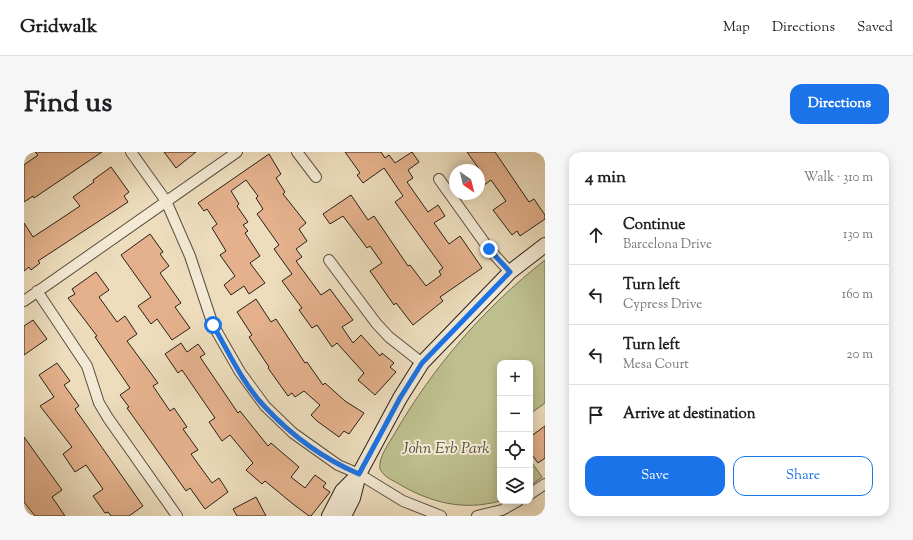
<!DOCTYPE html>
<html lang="en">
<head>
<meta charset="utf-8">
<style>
  body { margin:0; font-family:"Sorts Mill Goudy",serif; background:#f6f6f6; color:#202124 }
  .controls { position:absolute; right:12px; bottom:12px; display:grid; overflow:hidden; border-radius:8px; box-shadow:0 2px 10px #0003 }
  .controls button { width:36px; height:36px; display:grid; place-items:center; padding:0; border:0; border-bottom:1px solid #e0e0e0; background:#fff; color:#202124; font:20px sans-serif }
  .compass { position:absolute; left:425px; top:12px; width:36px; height:36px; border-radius:50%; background:#fff; box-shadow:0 2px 10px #0003; rotate:145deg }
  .stop { position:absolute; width:12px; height:12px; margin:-9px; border:3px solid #1a73e8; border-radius:50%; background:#fff }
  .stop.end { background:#1a73e8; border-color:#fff; box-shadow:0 1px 4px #0008 }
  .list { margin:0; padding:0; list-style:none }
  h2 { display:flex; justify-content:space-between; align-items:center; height:52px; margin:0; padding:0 16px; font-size:17px }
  h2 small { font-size:13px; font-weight:400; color:#757577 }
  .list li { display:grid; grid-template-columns:26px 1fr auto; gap:12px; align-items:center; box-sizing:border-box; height:60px; padding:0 16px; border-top:1px solid #e0e0e0 }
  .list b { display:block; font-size:15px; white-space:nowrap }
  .list p { margin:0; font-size:13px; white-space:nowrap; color:#757577 }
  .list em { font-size:13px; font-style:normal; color:#757577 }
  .actions { display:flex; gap:8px; padding:12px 16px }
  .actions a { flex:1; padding:9px 0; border:1px solid #1a73e8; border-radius:12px; text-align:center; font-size:14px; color:#1a73e8 }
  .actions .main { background:#1a73e8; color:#fff }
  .icon { flex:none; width:22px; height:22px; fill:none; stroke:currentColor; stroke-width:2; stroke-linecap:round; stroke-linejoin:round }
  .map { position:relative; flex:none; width:521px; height:364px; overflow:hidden; border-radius:12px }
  header { display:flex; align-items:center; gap:24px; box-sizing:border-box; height:56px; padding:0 20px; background:#fff; border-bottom:1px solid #e0e0e0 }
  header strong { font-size:19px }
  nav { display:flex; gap:22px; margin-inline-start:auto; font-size:14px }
  .intro { display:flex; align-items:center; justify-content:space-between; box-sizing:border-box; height:96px; padding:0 24px }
  h1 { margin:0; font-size:28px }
  .button { padding:10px 18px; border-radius:12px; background:#1a73e8; color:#fff; font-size:14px; font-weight:700 }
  main { display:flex; gap:24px; padding:0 24px }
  aside { flex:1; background:#fff; border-radius:12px; box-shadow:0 2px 10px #0003 }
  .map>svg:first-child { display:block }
  .green { fill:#bdbf8e; stroke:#737052 }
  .building { fill:#e4b18c; stroke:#292016 }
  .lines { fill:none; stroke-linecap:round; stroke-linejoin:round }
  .street-casing { stroke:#5a4f40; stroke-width:12 }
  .secondary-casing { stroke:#292016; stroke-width:16 }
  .street { stroke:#f3e9d4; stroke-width:10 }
  .secondary { stroke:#f3e9d4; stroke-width:14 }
  .route { stroke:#1a73e8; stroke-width:5 }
  .labels { text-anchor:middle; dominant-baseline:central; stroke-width:4; stroke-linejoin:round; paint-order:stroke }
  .park-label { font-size:16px; font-style:italic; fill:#55503a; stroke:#f3e9d4 }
</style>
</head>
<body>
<header>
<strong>Gridwalk</strong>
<nav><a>Map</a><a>Directions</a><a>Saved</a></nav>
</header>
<div class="intro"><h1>Find us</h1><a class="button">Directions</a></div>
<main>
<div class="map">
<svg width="521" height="364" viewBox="0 0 521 364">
  <rect width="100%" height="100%" fill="#edddbd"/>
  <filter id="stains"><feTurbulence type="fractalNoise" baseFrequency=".005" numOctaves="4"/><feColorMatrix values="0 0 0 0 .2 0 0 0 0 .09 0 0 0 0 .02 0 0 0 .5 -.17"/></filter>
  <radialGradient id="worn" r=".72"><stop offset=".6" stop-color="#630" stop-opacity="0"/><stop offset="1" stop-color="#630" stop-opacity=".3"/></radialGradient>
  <path class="green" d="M 521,108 L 521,251 L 506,262 L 506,211 L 476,211 L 476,349 C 440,359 407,351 375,332 C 368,328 360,325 356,317 C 354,306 365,291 371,281 C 409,215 460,156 521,108 Z
    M 506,308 L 518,325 L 506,334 Z"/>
  <path class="building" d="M 11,0 L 78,0 L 10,46 L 9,44 L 0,50 L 0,13 L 14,3 Z
    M 140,0 L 172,0 L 152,16 Z
    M 321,0 L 357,0 L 361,6 L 365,3 L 371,11 L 388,0 L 395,10 L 384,18 L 389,26 L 383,30 L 404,60 L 414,53 L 421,64 L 410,71 L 425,92 L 436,84 L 458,116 L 416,145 L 419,149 L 389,173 L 372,151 L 370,153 L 346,119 L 358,111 L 346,94 L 343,96 L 319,64 L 306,72 L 299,62 L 327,43 L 344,68 L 350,64 L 384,114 L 386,113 L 402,134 L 417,123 L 415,119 L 419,116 L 371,50 L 379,44 L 360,16 L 339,31 L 333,23 L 336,21 Z
    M 443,0 L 471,0 L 505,50 L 510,47 L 521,63 L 521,67 L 496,84 L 493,79 L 488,83 L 469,58 L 482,49 L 467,28 L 455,37 L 455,17 Z
    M 245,2 L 257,22 L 252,26 L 261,40 L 259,42 L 282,71 L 275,77 L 283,89 L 272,97 L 278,105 L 272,109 L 297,143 L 306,137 L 329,168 L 318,175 L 329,191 L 337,183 L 356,204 L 358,201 L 370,211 L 366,215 L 372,220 L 351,243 L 334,228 L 340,221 L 313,191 L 308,195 L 293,173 L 288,176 L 275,158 L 278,156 L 258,129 L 268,122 L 250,97 L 255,93 L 233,62 L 239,57 L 232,46 L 234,44 L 222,28 L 207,39 L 215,52 L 213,54 L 224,70 L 219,73 L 224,79 L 221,81 L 236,104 L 226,111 L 241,131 L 225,142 L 220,134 L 207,143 L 200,133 L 211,124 L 196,103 L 202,99 L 188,76 L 193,72 L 183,57 L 180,59 L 174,51 Z
    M 87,15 L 105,40 L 100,44 L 104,50 L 14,109 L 16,111 L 7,118 L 5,115 L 0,119 L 0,71 L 9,85 L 32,70 L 56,54 L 49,45 L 70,30 L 69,28 Z
    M 126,82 L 139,100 L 136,102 L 145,114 L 136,121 L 157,151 L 151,155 L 166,176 L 148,188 L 133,167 L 127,172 L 114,154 L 127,145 L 97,103 Z
    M 72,120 L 85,138 L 75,145 L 93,170 L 101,164 L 113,182 L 103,189 L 134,231 L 129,234 L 146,259 L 150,256 L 163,275 L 159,277 L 174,298 L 167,302 L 188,331 L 195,326 L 204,340 L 181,357 L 166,336 L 162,339 L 103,256 L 105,255 L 96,243 L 106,236 L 71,185 L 73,184 L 44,146 L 51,142 L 48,137 Z
    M 232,147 L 247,170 L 252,167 L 281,211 L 283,210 L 299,233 L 301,231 L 321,249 L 340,261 L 325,282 L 320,279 L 315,285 L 293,269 L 287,263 L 296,253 L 280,239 L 271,245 L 268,241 L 264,244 L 244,216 L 245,215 L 225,185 L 228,183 L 213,160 Z
    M 9,168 L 23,187 L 0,203 L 0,174 Z
    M 157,191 L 163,200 L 174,192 L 181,202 L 176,205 L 214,261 L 216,259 L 244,294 L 247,291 L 275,315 L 267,325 L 281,336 L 291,323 L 302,331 L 299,335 L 306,340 L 287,364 L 285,364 L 269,352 L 241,329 L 238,332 L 222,318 L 229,311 L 206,283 L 198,289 L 185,270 L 191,266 L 158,218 L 154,221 L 141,202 Z
    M 33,211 L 46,229 L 40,233 L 55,254 L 51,257 L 119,354 L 105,364 L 87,364 L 84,360 L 81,361 L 69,344 L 79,337 L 62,313 L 51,320 L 39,302 L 48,295 L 16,254 L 30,245 L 15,223 Z
    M 521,274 L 521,306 L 514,311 L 506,300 L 506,285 Z
    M 0,285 L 38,338 L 28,345 L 41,364 L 11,364 L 0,350 Z
    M 232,345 L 242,364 L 213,364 L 209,357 Z"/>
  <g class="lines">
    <g class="street-casing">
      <path id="street" d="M 107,0 L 142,49 L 166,104 L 189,173 L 216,220 L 241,254 L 269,281 L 314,313 L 335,322 L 379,349 L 417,364
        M 273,0 L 292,25
        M 415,27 L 465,97 L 486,120
        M 305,108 L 352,171 L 365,185 L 398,211
        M 13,139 L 63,214 L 75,251 L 84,266 L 153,364
        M 0,149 L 213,0
        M 506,342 L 521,332
        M 453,364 L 478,358 L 494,349"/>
    </g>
    <g class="secondary-casing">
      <path id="secondary" d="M 305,364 L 318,339 L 334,323
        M 320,364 L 329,346 L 335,322 L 376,246 L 398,211 L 486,120 L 521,93"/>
    </g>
    <use href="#street" class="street"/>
    <use href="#secondary" class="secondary"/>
  </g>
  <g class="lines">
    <path class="route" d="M 189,173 C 205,201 219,232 241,255 C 267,283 300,307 335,322 L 376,246 L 398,211 L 486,120 L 465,97"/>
  </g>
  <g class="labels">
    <g class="park-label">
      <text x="422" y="297">John Erb Park</text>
    </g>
  </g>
  <rect width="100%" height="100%" filter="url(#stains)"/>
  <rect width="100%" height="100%" fill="url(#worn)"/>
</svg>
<div class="controls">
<button>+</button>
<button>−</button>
<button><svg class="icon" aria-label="locate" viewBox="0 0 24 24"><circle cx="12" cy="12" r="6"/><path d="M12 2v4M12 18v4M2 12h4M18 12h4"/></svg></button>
<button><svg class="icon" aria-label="layers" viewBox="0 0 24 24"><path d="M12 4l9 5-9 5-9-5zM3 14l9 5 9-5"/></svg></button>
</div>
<svg class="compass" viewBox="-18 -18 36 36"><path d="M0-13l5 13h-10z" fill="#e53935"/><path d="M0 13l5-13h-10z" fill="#757577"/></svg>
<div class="stop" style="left:189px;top:173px"></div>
<div class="stop end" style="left:465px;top:97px"></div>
</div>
<aside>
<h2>4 min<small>Walk · 310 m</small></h2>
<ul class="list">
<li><svg class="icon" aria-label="ahead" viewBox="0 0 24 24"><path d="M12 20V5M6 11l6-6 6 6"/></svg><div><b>Continue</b><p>Barcelona Drive</p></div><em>130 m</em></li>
<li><svg class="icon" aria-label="left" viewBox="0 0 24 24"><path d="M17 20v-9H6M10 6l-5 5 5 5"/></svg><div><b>Turn left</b><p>Cypress Drive</p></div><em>160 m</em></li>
<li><svg class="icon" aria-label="left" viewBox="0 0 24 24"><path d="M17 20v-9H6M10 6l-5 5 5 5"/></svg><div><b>Turn left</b><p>Mesa Court</p></div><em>20 m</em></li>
<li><svg class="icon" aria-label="arrive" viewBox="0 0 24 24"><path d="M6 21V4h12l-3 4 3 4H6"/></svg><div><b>Arrive at destination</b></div></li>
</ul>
<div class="actions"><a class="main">Save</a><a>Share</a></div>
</aside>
</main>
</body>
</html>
